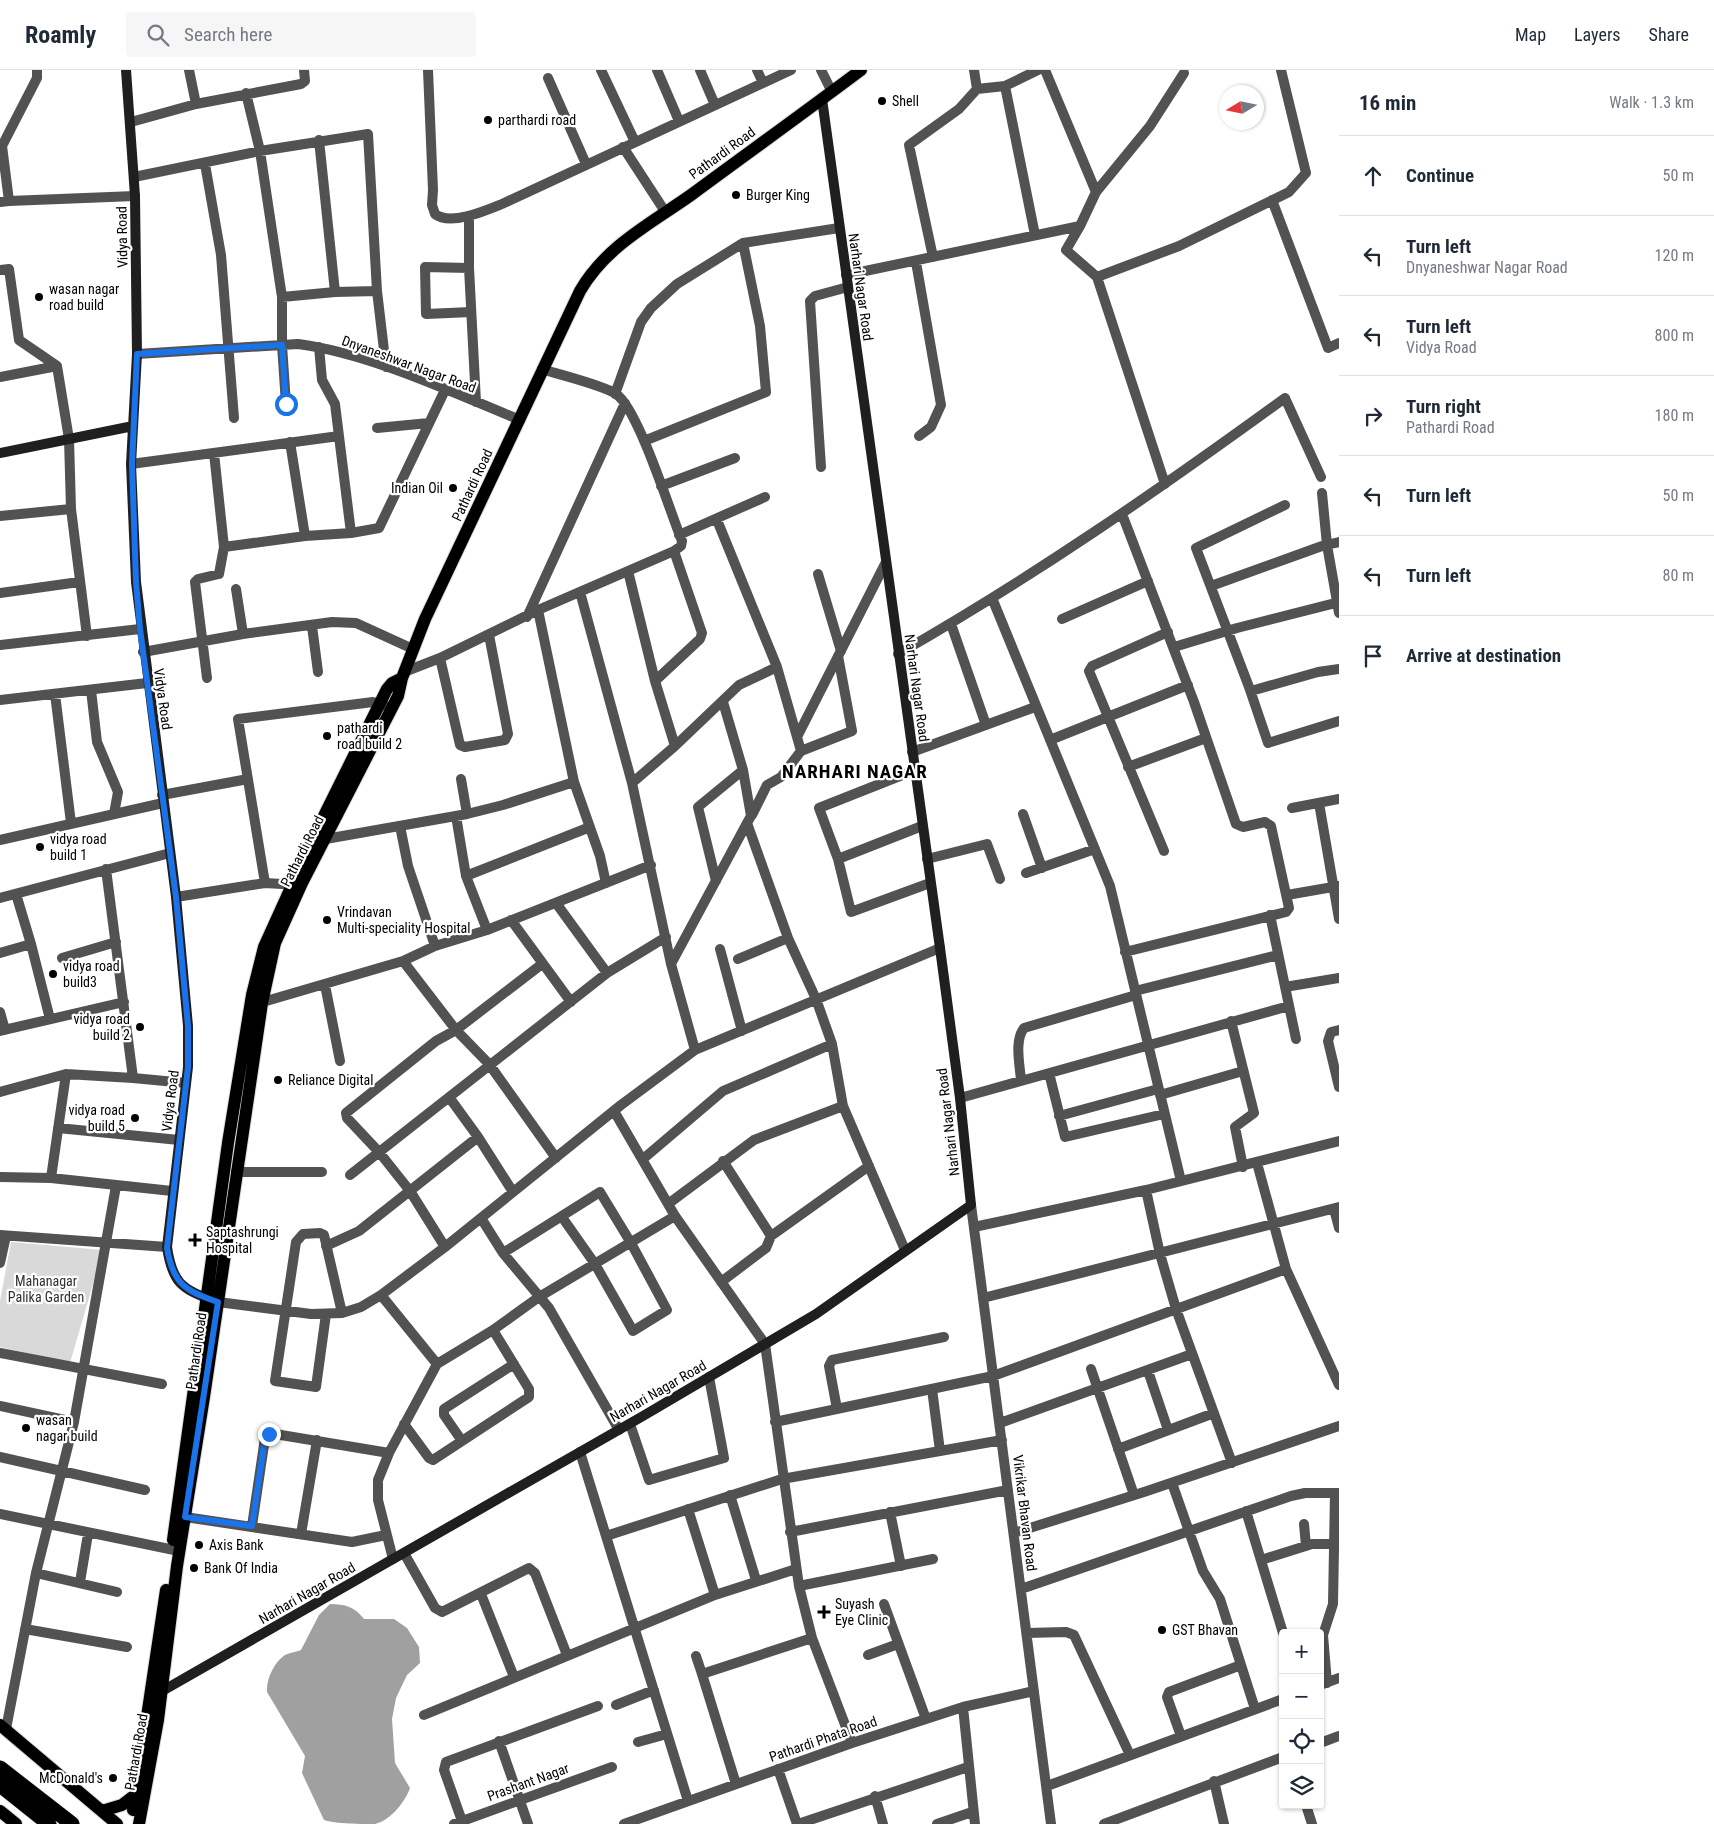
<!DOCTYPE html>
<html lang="en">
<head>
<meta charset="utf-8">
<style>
  body { margin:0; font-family:"Roboto Condensed",sans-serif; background:#f6f6f7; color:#1f2937 }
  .controls { position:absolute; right:15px; bottom:15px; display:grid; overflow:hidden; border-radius:5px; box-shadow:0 1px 4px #0004 }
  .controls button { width:45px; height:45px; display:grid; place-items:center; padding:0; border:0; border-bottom:1px solid #e0e1e3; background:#fff; color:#1f2937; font:25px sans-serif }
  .compass { position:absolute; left:1219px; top:15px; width:45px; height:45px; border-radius:50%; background:#fff; box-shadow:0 1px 4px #0004; rotate:260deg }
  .stop { position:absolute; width:15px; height:15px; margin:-11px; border:4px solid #1a73e8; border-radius:50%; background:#fff }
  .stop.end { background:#1a73e8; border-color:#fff; box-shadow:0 1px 5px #0008 }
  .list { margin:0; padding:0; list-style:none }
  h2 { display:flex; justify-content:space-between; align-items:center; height:65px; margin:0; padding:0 20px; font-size:21px }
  h2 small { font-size:16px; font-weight:400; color:#747a83 }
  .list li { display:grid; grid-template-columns:32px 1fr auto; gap:15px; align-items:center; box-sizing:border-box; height:80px; padding:0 20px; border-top:1px solid #e0e1e3 }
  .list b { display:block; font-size:19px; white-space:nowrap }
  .list p { margin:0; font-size:16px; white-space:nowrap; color:#747a83 }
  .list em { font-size:16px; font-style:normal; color:#747a83 }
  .icon { flex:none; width:28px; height:28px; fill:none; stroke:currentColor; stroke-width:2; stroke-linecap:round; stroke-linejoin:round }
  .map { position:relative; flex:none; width:1339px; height:1754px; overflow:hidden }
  header { display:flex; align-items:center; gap:30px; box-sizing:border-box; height:70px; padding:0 25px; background:#fff; border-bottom:1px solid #e0e1e3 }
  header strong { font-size:24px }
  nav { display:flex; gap:28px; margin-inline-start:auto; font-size:18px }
  .search { width:350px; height:45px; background:#f6f6f7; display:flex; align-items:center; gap:12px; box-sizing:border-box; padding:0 18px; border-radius:5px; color:#747a83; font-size:19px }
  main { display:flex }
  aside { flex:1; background:#fff }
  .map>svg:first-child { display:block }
  .green { fill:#d9d9d9 }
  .water { fill:#a0a0a0 }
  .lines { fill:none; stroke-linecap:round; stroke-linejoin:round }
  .primary-casing { stroke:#dbdbdb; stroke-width:14 }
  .highway-casing { stroke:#dbdbdb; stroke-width:16 }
  .street { stroke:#525252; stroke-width:10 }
  .secondary { stroke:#1f1f1f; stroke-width:10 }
  .primary { stroke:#000; stroke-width:12 }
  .highway { stroke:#000; stroke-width:15 }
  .route { stroke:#1a73e8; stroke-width:6 }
  .poi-dot { fill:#000; stroke:#fff; stroke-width:2 }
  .labels { text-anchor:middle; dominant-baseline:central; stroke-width:4.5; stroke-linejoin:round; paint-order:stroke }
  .poi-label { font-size:14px; fill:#000; stroke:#fff; text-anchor:start }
  .street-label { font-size:14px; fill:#000; stroke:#fff }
  .park-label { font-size:14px; fill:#303030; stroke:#fff }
  .district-label { font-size:19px; font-weight:bold; letter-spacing:1px; fill:#000; stroke:#fff }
</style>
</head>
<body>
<header>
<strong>Roamly</strong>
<div class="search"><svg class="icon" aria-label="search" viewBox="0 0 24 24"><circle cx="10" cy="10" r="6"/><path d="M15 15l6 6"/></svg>Search here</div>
<nav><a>Map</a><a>Layers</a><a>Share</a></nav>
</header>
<main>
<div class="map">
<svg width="1339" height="1754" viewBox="0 0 1339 1754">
  <rect width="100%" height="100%" fill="#fff"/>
  <path class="green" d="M 11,1172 L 103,1180 L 70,1293 L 0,1277 L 0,1231 Z"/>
  <path class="water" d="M 330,1534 C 345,1534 355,1537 364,1549 L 394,1549 L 407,1558 L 419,1577 L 420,1593 L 407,1605 L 396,1628 L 392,1649 L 395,1693 L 410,1718 C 405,1732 391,1750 375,1754 C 363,1754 335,1754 324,1750 L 302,1703 L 305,1686 L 267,1622 C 266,1610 274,1592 285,1585 C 289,1583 296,1582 301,1580 L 319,1545 Z"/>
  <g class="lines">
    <g class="primary-casing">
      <path id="primary" d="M 173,1470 L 228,1073 L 252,925 L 264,877 L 318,758 L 387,619 L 392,613 L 402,608
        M 0,1655 L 117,1754
        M 133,1740 L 166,1520
        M 0,1741 L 16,1754
        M 102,1741 L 122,1735 L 135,1725
        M 139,1754 L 158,1650 L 177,1496 L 204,1327 L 262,933 L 275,873 L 302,813 L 398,626 L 402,608 L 425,549 L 580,221 C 606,176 650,154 691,125 C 748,83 805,42 861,0"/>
    </g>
    <g class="highway-casing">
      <path id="highway" d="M 0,1698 L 72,1754
        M 0,1715 L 49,1754"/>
    </g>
    <path class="street" d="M 189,0 L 196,34
      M 428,0 L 433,120 L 432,135 L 435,144 C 450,156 485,141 502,134 L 791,0
      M 601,0 L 635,72
      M 657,0 L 679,51
      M 700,0 L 715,35
      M 757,0 L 763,13
      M 821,0 L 832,22
      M 974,0 L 977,19
      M 1045,0 L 1096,122 L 1080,156
      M 548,8 L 586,94
      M 1005,16 L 1035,165
      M 246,23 L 260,81 L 282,227 L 282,275 L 286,334
      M 131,52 L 196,34 L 301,14 L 305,11 L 304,0
      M 319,70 L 335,222
      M 623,77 L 666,143
      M 205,94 L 221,185 L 234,348
      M 134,107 L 260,81 L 368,64 L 377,221 L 386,297
      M 1096,122 L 1150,56 L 1184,3
      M 1272,130 L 1328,278 L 1339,273
      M 9,131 L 135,126
      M 0,132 L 9,131 L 2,76 L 37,8 L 37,0
      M 469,146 L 469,198 L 476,332
      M 933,187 L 909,75 L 959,39 L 977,19 L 1005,16 L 1038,0
      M 916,192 L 941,335 L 931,357 L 919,366
      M 469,198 L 425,197 L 426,244 L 471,242
      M 0,200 L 9,199 L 19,270 L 57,296
      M 846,205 L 1080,156 L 1066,180 L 1097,207 L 1165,414
      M 1097,207 L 1179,176 L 1289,122 L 1306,103 L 1281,0
      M 282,227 L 335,222 L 377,221
      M 319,277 L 322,310 L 335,334 L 351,463
      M 137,284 L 298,274 C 369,283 454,323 520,350
      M 0,307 L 57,296 L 69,369 L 71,439 L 0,446
      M 615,324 L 641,252 L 651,238 L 677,214 L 743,173 L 839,158
      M 377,358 L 429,353
      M 644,371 L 766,322 L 760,256 L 743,173
      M 290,372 L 305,466
      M 131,394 L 339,366
      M 821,397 L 810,231 L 815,226 L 848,217
      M 661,416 L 735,388
      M 1322,423 L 1327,475 L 1339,543
      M 1285,435 L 1196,478 L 1249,617 L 1268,673 L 1339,651
      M 71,439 L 87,566
      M 1122,444 L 1194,632 L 1236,754 L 1243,757 L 1265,752 L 1271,756 L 1289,838 L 1286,842 L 1125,882
      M 717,450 L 777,597 L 801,681
      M 679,465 L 765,427
      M 224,477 L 305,466 L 351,463 L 379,458 L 445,320
      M 628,501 L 655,611 L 675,676
      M 818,504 L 841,581
      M 1211,516 L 1322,476 L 1339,472
      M 236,519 L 243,564
      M 580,522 L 632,713 L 671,894 L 695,980
      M 0,523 L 79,512
      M 992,528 L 1110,816 L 1181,1111
      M 538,540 L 574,712 L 600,786 L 606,813
      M 527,547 L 625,333
      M 1062,549 L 1148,511
      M 951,554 L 986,655
      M 312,556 L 318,602
      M 0,575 L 140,559
      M 1174,577 L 1237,558 L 1339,532
      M 143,582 L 243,564 L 332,552 L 356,553 L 413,579
      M 898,584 C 1033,507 1160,419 1285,328 L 1321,407
      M 440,588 L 460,675 L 465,677 L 505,670 L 508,664 L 489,565
      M 404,602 L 440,588 L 538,540 L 674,481 L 681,476 L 682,471 C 670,442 638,338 616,324 C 603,315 560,305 542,299
      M 207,608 L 195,512 L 198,509 L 219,504 L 224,477 L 214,383
      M 655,611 L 700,569 L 702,563 L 674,481
      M 91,620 L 97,672 L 118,722 L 114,744
      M 1251,621 L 1318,602 L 1339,599
      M 55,624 L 71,753
      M 0,630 L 147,613
      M 723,632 L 743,700 L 751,746 L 747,753 L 788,868 L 816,929 L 832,974 L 843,1036 L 905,1180
      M 797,667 L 886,492
      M 1050,670 L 1188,615
      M 912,682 L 1035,637
      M 1128,697 L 1206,668
      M 915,700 L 819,738 L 838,789 L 851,842 L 930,813
      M 461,709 L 467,744
      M 632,713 L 675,676 L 739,615 L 777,597
      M 162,725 L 248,709
      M 1319,733 L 1339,849
      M 1292,738 L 1339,729
      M 1023,744 L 1042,798
      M 752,745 L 767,715 L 781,707 L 801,681 L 852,661 L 838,586
      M 456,746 L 466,806 L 487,860
      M 400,756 L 408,796 L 435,876
      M 0,770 L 163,733
      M 320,770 L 467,744 L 503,735 L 574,712
      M 1164,781 L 1089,601 L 1092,596 L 1168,562
      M 838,789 L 922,756
      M 927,789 L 987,774 L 1000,809
      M 106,799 L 133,1008 L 186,1013
      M 1026,803 L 1095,779
      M 466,806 L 590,757
      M 716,811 L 698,737 L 743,700
      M 265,813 L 238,649 L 373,632 L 386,636
      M 16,824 L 31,874 L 50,949
      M 1287,825 L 1339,816
      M 176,827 L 265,813 L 299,815
      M 0,828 L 170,783
      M 556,833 L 607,903
      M 1270,845 L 1296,969
      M 511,850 L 571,932
      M 720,879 L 742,961
      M 0,883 L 31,874
      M 62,888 L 116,872
      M 738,889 L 788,868
      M 403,891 L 456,960 L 489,994 L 556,1088
      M 671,894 L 747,753
      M 325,915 L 340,991
      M 1285,917 L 1339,908
      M 1135,921 L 1278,885
      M 256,934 L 403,891 L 435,876 L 487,860 L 651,795
      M 0,942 L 5,960
      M 1231,951 L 1254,1043 L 1235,1057 L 1243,1097
      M 1339,960 L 1331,962 L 1328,971 L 1339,1017
      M 0,961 L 124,932
      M 1049,1003 L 1065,1067 L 1164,1044
      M 1021,1011 C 1020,995 1014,971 1024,958 L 1136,925
      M 0,1022 L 66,1004 L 133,1008
      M 1160,1025 L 1243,1001
      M 449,1027 L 478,1067 L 513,1122
      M 960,1028 L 1289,936
      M 614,1041 L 675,1146 L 765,1274 L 799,1516 L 812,1568 L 852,1673
      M 1059,1046 L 1158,1019
      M 58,1058 L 179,1070
      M 643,1089 L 723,1021 L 832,974
      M 723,1091 L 771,1166 L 869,1096
      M 1257,1093 L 1286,1199 L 1339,1315
      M 236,1102 L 322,1102
      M 350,1105 L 607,903 L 666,867
      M 0,1107 L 51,1108 L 172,1121
      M 51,1108 L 66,1004
      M 1146,1120 L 1160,1184 L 1176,1239 L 1232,1393
      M 668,1134 L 754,1070 L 843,1036
      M 971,1135 L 1051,1754
      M 1334,1139 L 1339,1158
      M 481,1148 L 503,1183 L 549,1238 L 619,1360
      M 974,1157 L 1146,1120 L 1339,1071
      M 0,1165 L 167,1177
      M 326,1176 L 359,1161 L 478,1067
      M 445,1177 L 410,1121 L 379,1082 L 347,1048 L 346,1043 L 436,971 L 456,960 L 542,894
      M 503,1183 L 600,1122 L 631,1173 L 667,1240 L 633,1261 L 595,1194 L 562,1147
      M 0,1193 L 6,1166
      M 721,1212 L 766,1178 L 771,1166
      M 381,1225 L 437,1294
      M 983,1228 L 1339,1137
      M 218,1232 L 311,1244 L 342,1243 L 361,1237 L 381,1225 L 445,1177 L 621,1035 L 695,980 L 940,878
      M 326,1244 L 316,1317 L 275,1311 L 296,1172 L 303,1164 L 320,1163 L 324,1165 L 342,1243
      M 0,1283 L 162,1314
      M 1091,1299 L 1134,1425
      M 1148,1301 L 1168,1360
      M 932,1319 L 940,1381
      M 0,1336 L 74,1352
      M 837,1339 L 829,1296 L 832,1290 L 944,1267
      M 775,1352 L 993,1306 L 1286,1199
      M 1000,1353 L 1192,1284
      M 404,1354 L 429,1388 L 433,1390 L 529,1327 L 529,1319 L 493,1260
      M 630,1354 L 649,1410 L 724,1388 L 709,1307
      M 462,1371 L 444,1345 L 444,1339 L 514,1294
      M 1118,1379 L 1214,1343
      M 580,1382 L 688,1731
      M 0,1387 L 145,1420
      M 1172,1413 L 1203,1501 L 1220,1529 L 1255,1639
      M 730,1425 L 756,1510
      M 688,1439 L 715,1525
      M 1246,1441 L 1283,1563
      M 890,1442 L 901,1496
      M 0,1444 L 179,1481
      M 185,1447 L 352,1472 L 386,1465
      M 1304,1454 L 1306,1476
      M 252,1456 L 265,1368 L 269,1363 L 389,1383
      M 790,1462 L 1008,1420
      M 1014,1463 L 1144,1422 L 1339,1356
      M 301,1464 L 317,1370
      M 606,1466 L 782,1409 L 1002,1370
      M 404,1483 L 435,1538 L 442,1542 L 529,1498 L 535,1503 L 567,1585
      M 393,1489 L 378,1430 L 378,1410 L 389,1383 L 437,1294 L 493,1260 L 539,1227 L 675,1146
      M 1261,1490 L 1312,1474 L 1334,1474
      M 36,1503 L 117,1522
      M 80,1512 L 88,1464
      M 799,1516 L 933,1489
      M 1021,1519 L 1291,1426 L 1305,1423 L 1339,1423
      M 481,1524 L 514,1607
      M 884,1534 L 926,1649
      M 25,1559 L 127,1577
      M 1027,1563 L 1066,1562 L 1074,1565 L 1130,1685
      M 868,1585 L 898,1574
      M 696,1586 L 702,1604
      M 1327,1613 L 1323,1565 L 1333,1534 L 1335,1423
      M 1320,1615 L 1339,1608
      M 616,1635 L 654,1620
      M 963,1637 L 975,1754
      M 424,1645 L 715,1525 L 796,1499
      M 6,1659 L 36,1503 L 74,1352 L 116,1116
      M 1181,1666 L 1167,1627 L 1169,1622 L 1241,1595
      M 499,1671 L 528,1754
      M 638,1672 L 667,1664
      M 1320,1673 L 1339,1666
      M 778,1699 L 797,1754
      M 1214,1711 L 1224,1754
      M 736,1714 L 702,1604 L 812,1568
      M 1047,1716 L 1283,1629
      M 875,1726 L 883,1754
      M 1306,1735 L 1312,1754
      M 454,1754 L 612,1697
      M 463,1754 L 444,1700 L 446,1692 L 598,1636
      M 624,1754 L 852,1673 L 963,1637 L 1034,1621
      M 798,1754 L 968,1697
      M 937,1754 L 972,1742
      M 1104,1754 L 1283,1687"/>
    <path class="secondary" d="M 126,0 L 135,126 L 137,284 L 131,394 L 136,512 L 176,827 L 188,956 L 188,997 L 167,1177 C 172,1211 181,1220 213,1230
      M 0,383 L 133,356
      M 157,1624 L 643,1346 L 816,1244 L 971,1135 L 960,1028 L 940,878 L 822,29"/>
    <use href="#primary" class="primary"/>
    <use href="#highway" class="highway"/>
  </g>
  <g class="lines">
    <path class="route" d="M 269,1364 L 265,1368 L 252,1456 L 185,1447 L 218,1232 C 185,1221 173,1214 167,1178 L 188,997 L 188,956 L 176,827 L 140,559 L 136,512 L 132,394 L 137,284 L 282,275 L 286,334"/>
  </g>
  <g class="poi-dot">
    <circle cx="882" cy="31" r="5"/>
    <circle cx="488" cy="50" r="5"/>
    <circle cx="736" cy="125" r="5"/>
    <circle cx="39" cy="227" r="5"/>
    <circle cx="453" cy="418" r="5"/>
    <circle cx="327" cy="666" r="5"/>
    <circle cx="40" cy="777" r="5"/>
    <circle cx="327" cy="850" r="5"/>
    <circle cx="53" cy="904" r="5"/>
    <circle cx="140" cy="957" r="5"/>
    <circle cx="278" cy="1010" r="5"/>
    <circle cx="135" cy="1048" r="5"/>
    <path d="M192.5 1162.5h5v5h5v5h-5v5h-5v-5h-5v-5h5z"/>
    <circle cx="26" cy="1358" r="5"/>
    <circle cx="199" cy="1475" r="5"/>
    <circle cx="194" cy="1498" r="5"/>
    <path d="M821.5 1534.5h5v5h5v5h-5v5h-5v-5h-5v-5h5z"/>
    <circle cx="1162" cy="1560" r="5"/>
    <circle cx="113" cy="1708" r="5"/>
  </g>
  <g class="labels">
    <g class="poi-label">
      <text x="892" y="31">Shell</text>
      <text x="498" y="50">parthardi road</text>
      <text x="746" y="125">Burger King</text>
      <text x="49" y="219">wasan nagar<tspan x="49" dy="16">road build</tspan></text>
      <text x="443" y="418" text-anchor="end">Indian Oil</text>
      <text x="337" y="658">pathardi<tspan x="337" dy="16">road build 2</tspan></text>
      <text x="50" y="769">vidya road<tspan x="50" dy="16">build 1</tspan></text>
      <text x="337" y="842">Vrindavan<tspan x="337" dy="16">Multi-speciality Hospital</tspan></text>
      <text x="63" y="896">vidya road<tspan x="63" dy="16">build3</tspan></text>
      <text x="130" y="949" text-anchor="end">vidya road<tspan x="130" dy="16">build 2</tspan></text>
      <text x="288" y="1010">Reliance Digital</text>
      <text x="125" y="1040" text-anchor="end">vidya road<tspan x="125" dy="16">build 5</tspan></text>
      <text x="206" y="1162">Saptashrungi<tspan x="206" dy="16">Hospital</tspan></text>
      <text x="36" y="1350">wasan<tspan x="36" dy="16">nagar build</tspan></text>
      <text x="209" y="1475">Axis Bank</text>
      <text x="204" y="1498">Bank Of India</text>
      <text x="835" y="1534">Suyash<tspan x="835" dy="16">Eye Clinic</tspan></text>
      <text x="1172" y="1560">GST Bhavan</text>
      <text x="103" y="1708" text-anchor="end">McDonald's</text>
    </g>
    <g class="street-label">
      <text transform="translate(722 83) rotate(-36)">Pathardi Road</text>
      <text transform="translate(122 167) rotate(-91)">Vidya Road</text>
      <text transform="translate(861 217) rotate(82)">Narhari Nagar Road</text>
      <text transform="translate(409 294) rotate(20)">Dnyaneshwar Nagar Road</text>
      <text transform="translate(472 415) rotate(-65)">Pathardi Road</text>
      <text transform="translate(917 618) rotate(82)">Narhari Nagar Road</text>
      <text transform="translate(163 629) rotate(82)">Vidya Road</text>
      <text transform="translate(302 781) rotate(-63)">Pathardi Road</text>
      <text transform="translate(170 1031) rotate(-83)">Vidya Road</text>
      <text transform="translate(948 1052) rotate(-97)">Narhari Nagar Road</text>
      <text transform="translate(196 1281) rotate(-82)">Pathardi Road</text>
      <text transform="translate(658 1321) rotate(-30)">Narhari Nagar Road</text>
      <text transform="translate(1025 1443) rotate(83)">Vikrikar Bhavan Road</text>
      <text transform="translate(307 1523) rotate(-30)">Narhari Nagar Road</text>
      <text transform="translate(823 1669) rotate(-19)">Pathardi Phata Road</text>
      <text transform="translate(136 1682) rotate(-80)">Pathardi Road</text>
      <text transform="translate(528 1712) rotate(-20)">Prashant Nagar</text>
    </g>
    <g class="park-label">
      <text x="46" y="1211">Mahanagar<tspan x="46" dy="16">Palika Garden</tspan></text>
    </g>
    <g class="district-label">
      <text x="855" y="701">NARHARI NAGAR</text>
    </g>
  </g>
</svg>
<div class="controls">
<button>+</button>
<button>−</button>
<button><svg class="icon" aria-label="locate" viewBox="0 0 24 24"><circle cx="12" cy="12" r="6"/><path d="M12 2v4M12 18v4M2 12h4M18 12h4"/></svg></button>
<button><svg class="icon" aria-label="layers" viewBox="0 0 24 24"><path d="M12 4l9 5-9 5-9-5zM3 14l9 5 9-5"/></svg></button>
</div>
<svg class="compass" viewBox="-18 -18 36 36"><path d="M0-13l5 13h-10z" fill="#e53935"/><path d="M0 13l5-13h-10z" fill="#747a83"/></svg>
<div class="stop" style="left:286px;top:334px"></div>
<div class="stop end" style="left:269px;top:1364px"></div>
</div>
<aside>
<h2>16 min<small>Walk · 1.3 km</small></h2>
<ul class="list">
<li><svg class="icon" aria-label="ahead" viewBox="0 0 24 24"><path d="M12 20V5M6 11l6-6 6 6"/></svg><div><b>Continue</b></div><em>50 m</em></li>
<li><svg class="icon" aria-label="left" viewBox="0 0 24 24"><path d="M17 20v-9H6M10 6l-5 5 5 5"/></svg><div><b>Turn left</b><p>Dnyaneshwar Nagar Road</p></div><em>120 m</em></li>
<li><svg class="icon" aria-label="left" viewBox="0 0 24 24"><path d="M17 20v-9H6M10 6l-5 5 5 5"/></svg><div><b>Turn left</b><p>Vidya Road</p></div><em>800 m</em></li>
<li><svg class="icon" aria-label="right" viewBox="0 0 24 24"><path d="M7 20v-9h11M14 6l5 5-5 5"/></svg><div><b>Turn right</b><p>Pathardi Road</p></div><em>180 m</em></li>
<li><svg class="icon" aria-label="left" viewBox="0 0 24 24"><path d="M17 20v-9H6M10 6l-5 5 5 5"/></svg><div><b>Turn left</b></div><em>50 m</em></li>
<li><svg class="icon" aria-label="left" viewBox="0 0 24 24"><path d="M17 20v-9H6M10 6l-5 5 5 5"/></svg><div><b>Turn left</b></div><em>80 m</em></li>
<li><svg class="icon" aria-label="arrive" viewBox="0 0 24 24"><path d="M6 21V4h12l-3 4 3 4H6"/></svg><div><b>Arrive at destination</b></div></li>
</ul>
</aside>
</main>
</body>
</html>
